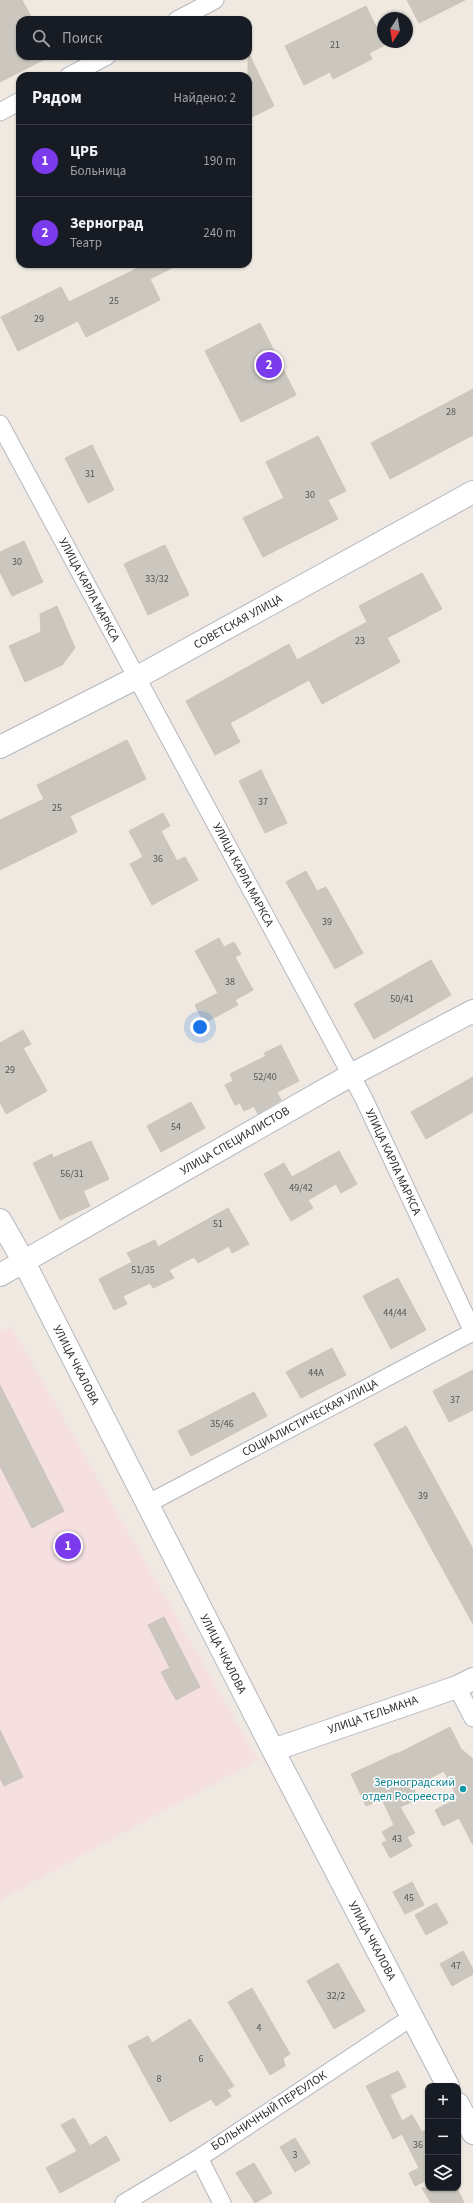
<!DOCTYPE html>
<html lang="ru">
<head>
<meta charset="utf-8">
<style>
  body { margin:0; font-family:"Source Sans 3",sans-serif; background:#20242c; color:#f1f3f6 }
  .controls { position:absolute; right:12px; bottom:12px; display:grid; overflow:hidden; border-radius:8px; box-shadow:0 1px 3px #0004 }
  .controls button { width:36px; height:36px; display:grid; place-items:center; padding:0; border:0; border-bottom:1px solid #363941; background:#171b24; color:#f1f3f6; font:20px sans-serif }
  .compass { position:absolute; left:377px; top:12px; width:36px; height:36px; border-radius:50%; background:#171b24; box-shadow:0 1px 3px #0004; rotate:192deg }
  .you { position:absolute; left:200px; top:1027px; width:14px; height:14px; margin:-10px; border:3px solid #fff; border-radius:50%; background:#1a73e8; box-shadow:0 0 0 6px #1a73e833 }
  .badge { display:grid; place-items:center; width:26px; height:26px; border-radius:50%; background:#7c3aed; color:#fff; font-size:13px; font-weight:700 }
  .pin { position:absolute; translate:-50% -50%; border:2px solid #fff; box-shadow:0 1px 4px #0006 }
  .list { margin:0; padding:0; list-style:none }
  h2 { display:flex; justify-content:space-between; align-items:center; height:52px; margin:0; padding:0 16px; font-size:17px }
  h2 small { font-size:13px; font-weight:400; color:#9ea1a6 }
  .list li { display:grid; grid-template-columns:26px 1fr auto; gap:12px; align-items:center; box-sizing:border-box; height:72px; padding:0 16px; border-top:1px solid #363941 }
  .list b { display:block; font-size:15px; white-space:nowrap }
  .list p { margin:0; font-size:13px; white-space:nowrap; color:#9ea1a6 }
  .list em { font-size:13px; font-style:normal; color:#9ea1a6 }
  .icon { flex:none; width:22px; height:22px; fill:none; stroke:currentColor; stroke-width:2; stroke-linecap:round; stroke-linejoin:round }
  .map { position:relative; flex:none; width:473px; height:2203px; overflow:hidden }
  .search { position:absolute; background:#171b24; box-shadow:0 1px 3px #0004; left:16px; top:16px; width:236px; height:44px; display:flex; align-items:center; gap:10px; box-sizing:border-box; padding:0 14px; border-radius:12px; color:#9ea1a6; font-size:15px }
  .panel { position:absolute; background:#171b24; box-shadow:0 1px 3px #0004; left:16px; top:72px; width:236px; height:196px; border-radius:12px }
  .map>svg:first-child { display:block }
  .medical { fill:#f5dfe0 }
  .building { fill:#cbc7bf; stroke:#cbc5ba }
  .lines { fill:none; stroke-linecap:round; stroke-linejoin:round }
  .street-casing { stroke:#b4b7c1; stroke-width:19 }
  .secondary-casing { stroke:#b4b7c1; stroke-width:24 }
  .street { stroke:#fff; stroke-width:17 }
  .secondary { stroke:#fff; stroke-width:22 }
  .culture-dot { fill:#0f9aa8; stroke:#fff; stroke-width:1.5 }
  .labels { text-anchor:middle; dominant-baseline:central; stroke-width:3; stroke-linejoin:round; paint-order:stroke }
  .number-label { font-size:10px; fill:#555452 }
  .street-label { font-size:12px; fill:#2e2e2e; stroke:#fff }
  .culture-label { font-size:12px; fill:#0d838f; stroke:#fff; text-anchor:end }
</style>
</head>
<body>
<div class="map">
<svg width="473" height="2203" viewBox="0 0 473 2203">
  <rect width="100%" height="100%" fill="#efe9e1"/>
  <path class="medical" d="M 11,1326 L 258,1760 L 0,1900 L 0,1331 Z"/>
  <path class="building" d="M 0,0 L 22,0 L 33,20 L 20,20 L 20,56 L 51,56 L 0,82 Z
    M 407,0 L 465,0 L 419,23 Z
    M 366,6 L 385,45 L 369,53 L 372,59 L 333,79 L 330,72 L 304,85 L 285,46 Z
    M 248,52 L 274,106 L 248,119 Z
    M 146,264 L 180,264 L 150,279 L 160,300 L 86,337 L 78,321 L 18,351 L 1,317 L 61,287 L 69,302 Z
    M 260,323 L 296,395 L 241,422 L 205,351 Z
    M 473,389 L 473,435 L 390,479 L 371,443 Z
    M 318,436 L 346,491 L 328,500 L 338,519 L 263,557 L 243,518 L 284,498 L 266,462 Z
    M 92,445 L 114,490 L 88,503 L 65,458 Z
    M 24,541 L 43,582 L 12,596 L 0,572 L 0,552 Z
    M 165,545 L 189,595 L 148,615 L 124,564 Z
    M 422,573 L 442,609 L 387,638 L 400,662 L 322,704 L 309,680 L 230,723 L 240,742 L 215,755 L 186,701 L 289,644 L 297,660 L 367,622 L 359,606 Z
    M 57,606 L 75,648 L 62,665 L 25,682 L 9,646 L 41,632 L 40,614 Z
    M 127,740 L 146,779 L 70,816 L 77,832 L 0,870 L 0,820 L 44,799 L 37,785 Z
    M 261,770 L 287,823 L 265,833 L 239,781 Z
    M 163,813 L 170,826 L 161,831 L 177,861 L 185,857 L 198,880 L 152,905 L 130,864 L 143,857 L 129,831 Z
    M 306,871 L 317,891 L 326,887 L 363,953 L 335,969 L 286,882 Z
    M 219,938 L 224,947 L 234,942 L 241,954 L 235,957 L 253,990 L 235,1000 L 238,1005 L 204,1023 L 195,1005 L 218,993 L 195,951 Z
    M 431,960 L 451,995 L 374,1039 L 354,1004 Z
    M 23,1030 L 31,1044 L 23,1048 L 47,1091 L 6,1114 L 0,1102 L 0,1043 Z
    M 281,1045 L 299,1081 L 277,1092 L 281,1100 L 258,1114 L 254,1106 L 244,1111 L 240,1103 L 235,1105 L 225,1085 L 233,1081 L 230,1074 L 266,1056 L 264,1053 Z
    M 473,1077 L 473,1112 L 426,1139 L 411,1112 Z
    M 191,1102 L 205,1128 L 161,1152 L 147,1126 Z
    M 91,1141 L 109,1179 L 83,1191 L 90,1206 L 60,1220 L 33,1163 L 52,1154 L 53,1158 Z
    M 339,1151 L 357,1184 L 341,1193 L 336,1184 L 308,1200 L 313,1208 L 291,1221 L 264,1174 L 284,1163 L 292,1177 Z
    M 228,1208 L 249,1244 L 232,1253 L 229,1246 L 198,1263 L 194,1257 L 169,1270 L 174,1278 L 153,1288 L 150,1283 L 123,1296 L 127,1304 L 114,1310 L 99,1279 L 132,1262 L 127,1253 L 155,1240 L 158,1247 Z
    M 398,1278 L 426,1330 L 391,1349 L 363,1296 Z
    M 332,1348 L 346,1375 L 301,1398 L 286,1372 Z
    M 473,1370 L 473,1410 L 449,1422 L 433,1391 Z
    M 0,1385 L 64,1511 L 32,1528 L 0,1466 Z
    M 254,1392 L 267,1416 L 191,1456 L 178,1431 Z
    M 406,1426 L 473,1549 L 473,1624 L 374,1444 Z
    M 164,1617 L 200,1687 L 176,1700 L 161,1672 L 170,1668 L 148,1625 Z
    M 450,1727 L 461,1749 L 473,1759 L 473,1845 L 459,1818 L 443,1826 L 435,1810 L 458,1798 L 444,1771 L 413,1787 L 418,1799 L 400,1807 L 415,1833 L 407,1837 L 412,1846 L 390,1858 L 382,1843 L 387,1841 L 382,1832 L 394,1825 L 382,1799 L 366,1806 L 351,1774 L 397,1753 L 397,1754 Z
    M 0,1730 L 23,1777 L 4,1786 L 0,1778 Z
    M 412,1882 L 424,1905 L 405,1914 L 393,1892 Z
    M 436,1903 L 448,1923 L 426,1935 L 415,1915 Z
    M 463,1951 L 473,1969 L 473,1974 L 452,1986 L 440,1964 Z
    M 338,1963 L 365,2011 L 334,2029 L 307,1981 Z
    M 252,1988 L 290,2054 L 283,2058 L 285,2066 L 270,2075 L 228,2002 Z
    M 190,2019 L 234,2086 L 227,2090 L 231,2096 L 216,2106 L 211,2099 L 170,2122 L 128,2046 L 148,2036 L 152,2043 Z
    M 398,2071 L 406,2087 L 390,2095 L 402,2121 L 412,2115 L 422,2132 L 428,2129 L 428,2187 L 425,2181 L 415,2186 L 409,2173 L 419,2168 L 402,2134 L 393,2139 L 366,2086 Z
    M 74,2118 L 90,2146 L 106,2136 L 120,2160 L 60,2193 L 46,2168 L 77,2151 L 61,2125 Z
    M 295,2138 L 310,2163 L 295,2172 L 280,2147 Z
    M 254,2163 L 272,2193 L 255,2203 L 236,2173 Z
    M 422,2188 L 457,2188 L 464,2203 L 431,2203 Z"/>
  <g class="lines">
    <g class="street-casing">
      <path id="street" d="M 177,20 L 215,0
        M 69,76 L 107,56
        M 0,112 L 20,101
        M 0,424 L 364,1099 L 473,1332
        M 147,1504 L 473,1332
        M 457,1687 L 473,1718
        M 199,2158 L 222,2203
        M 124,2203 L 199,2158 L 412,2017"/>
    </g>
    <g class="secondary-casing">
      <path id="secondary" d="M 0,747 L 136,678 L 473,492
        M 0,1220 L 24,1262 L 273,1750 L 448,2086
        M 0,1275 L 351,1075 L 473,1011
        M 273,1750 L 457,1687 L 473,1679
        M 458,2104 L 473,2133"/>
    </g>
    <use href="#street" class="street"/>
    <use href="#secondary" class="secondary"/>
  </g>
  <circle class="culture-dot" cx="463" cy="1789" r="4"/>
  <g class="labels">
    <g class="number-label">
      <text x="335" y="45">21</text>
      <text x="114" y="301">25</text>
      <text x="39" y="319">29</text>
      <text x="451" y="412">28</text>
      <text x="90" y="474">31</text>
      <text x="310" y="495">30</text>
      <text x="17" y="562">30</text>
      <text x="157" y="579">33/32</text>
      <text x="360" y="641">23</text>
      <text x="263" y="802">37</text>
      <text x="57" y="808">25</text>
      <text x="158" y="859">36</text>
      <text x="327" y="922">39</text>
      <text x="230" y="982">38</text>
      <text x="402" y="999">50/41</text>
      <text x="10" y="1070">29</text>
      <text x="265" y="1077">52/40</text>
      <text x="176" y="1127">54</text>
      <text x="72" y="1174">56/31</text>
      <text x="301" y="1188">49/42</text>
      <text x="218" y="1224">51</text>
      <text x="143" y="1270">51/35</text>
      <text x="395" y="1313">44/44</text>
      <text x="316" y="1373">44А</text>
      <text x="455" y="1400">37</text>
      <text x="222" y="1424">35/46</text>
      <text x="423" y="1496">39</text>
      <text x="397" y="1839">43</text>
      <text x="409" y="1898">45</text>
      <text x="456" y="1966">47</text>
      <text x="336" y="1996">32/2</text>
      <text x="259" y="2028">4</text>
      <text x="201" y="2059">6</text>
      <text x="159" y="2079">8</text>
      <text x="418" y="2145">36</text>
      <text x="295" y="2155">3</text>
    </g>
    <g class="street-label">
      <text transform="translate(89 590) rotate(62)">УЛИЦА КАРЛА МАРКСА</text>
      <text transform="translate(238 622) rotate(-29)">СОВЕТСКАЯ УЛИЦА</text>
      <text transform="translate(243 875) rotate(62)">УЛИЦА КАРЛА МАРКСА</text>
      <text transform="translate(235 1141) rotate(-30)">УЛИЦА СПЕЦИАЛИСТОВ</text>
      <text transform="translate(393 1162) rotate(65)">УЛИЦА КАРЛА МАРКСА</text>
      <text transform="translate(76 1365) rotate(63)">УЛИЦА ЧКАЛОВА</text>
      <text transform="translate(310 1418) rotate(-28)">СОЦИАЛИСТИЧЕСКАЯ УЛИЦА</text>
      <text transform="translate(223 1654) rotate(63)">УЛИЦА ЧКАЛОВА</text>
      <text transform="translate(373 1715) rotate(-19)">УЛИЦА ТЕЛЬМАНА</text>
      <text transform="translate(372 1941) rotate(62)">УЛИЦА ЧКАЛОВА</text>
      <text transform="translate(269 2111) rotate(-33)">БОЛЬНИЧНЫЙ ПЕРЕУЛОК</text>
    </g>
    <g class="culture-label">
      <text x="455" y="1782">Зерноградский<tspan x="455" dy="14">отдел Росреестра</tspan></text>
    </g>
  </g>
</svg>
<div class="controls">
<button>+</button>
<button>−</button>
<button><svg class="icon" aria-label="layers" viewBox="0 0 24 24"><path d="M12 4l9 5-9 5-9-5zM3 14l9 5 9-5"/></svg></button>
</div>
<svg class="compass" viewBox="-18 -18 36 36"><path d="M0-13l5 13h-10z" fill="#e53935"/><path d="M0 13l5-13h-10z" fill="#9ea1a6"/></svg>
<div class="you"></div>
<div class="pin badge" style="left:68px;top:1546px">1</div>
<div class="pin badge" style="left:269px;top:365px">2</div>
<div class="search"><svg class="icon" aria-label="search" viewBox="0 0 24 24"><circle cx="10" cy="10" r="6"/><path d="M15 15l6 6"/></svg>Поиск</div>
<section class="panel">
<h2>Рядом<small>Найдено: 2</small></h2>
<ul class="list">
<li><span class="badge">1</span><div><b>ЦРБ</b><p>Больница</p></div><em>190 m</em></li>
<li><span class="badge">2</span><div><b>Зерноград</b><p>Театр</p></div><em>240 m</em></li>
</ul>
</section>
</div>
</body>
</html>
